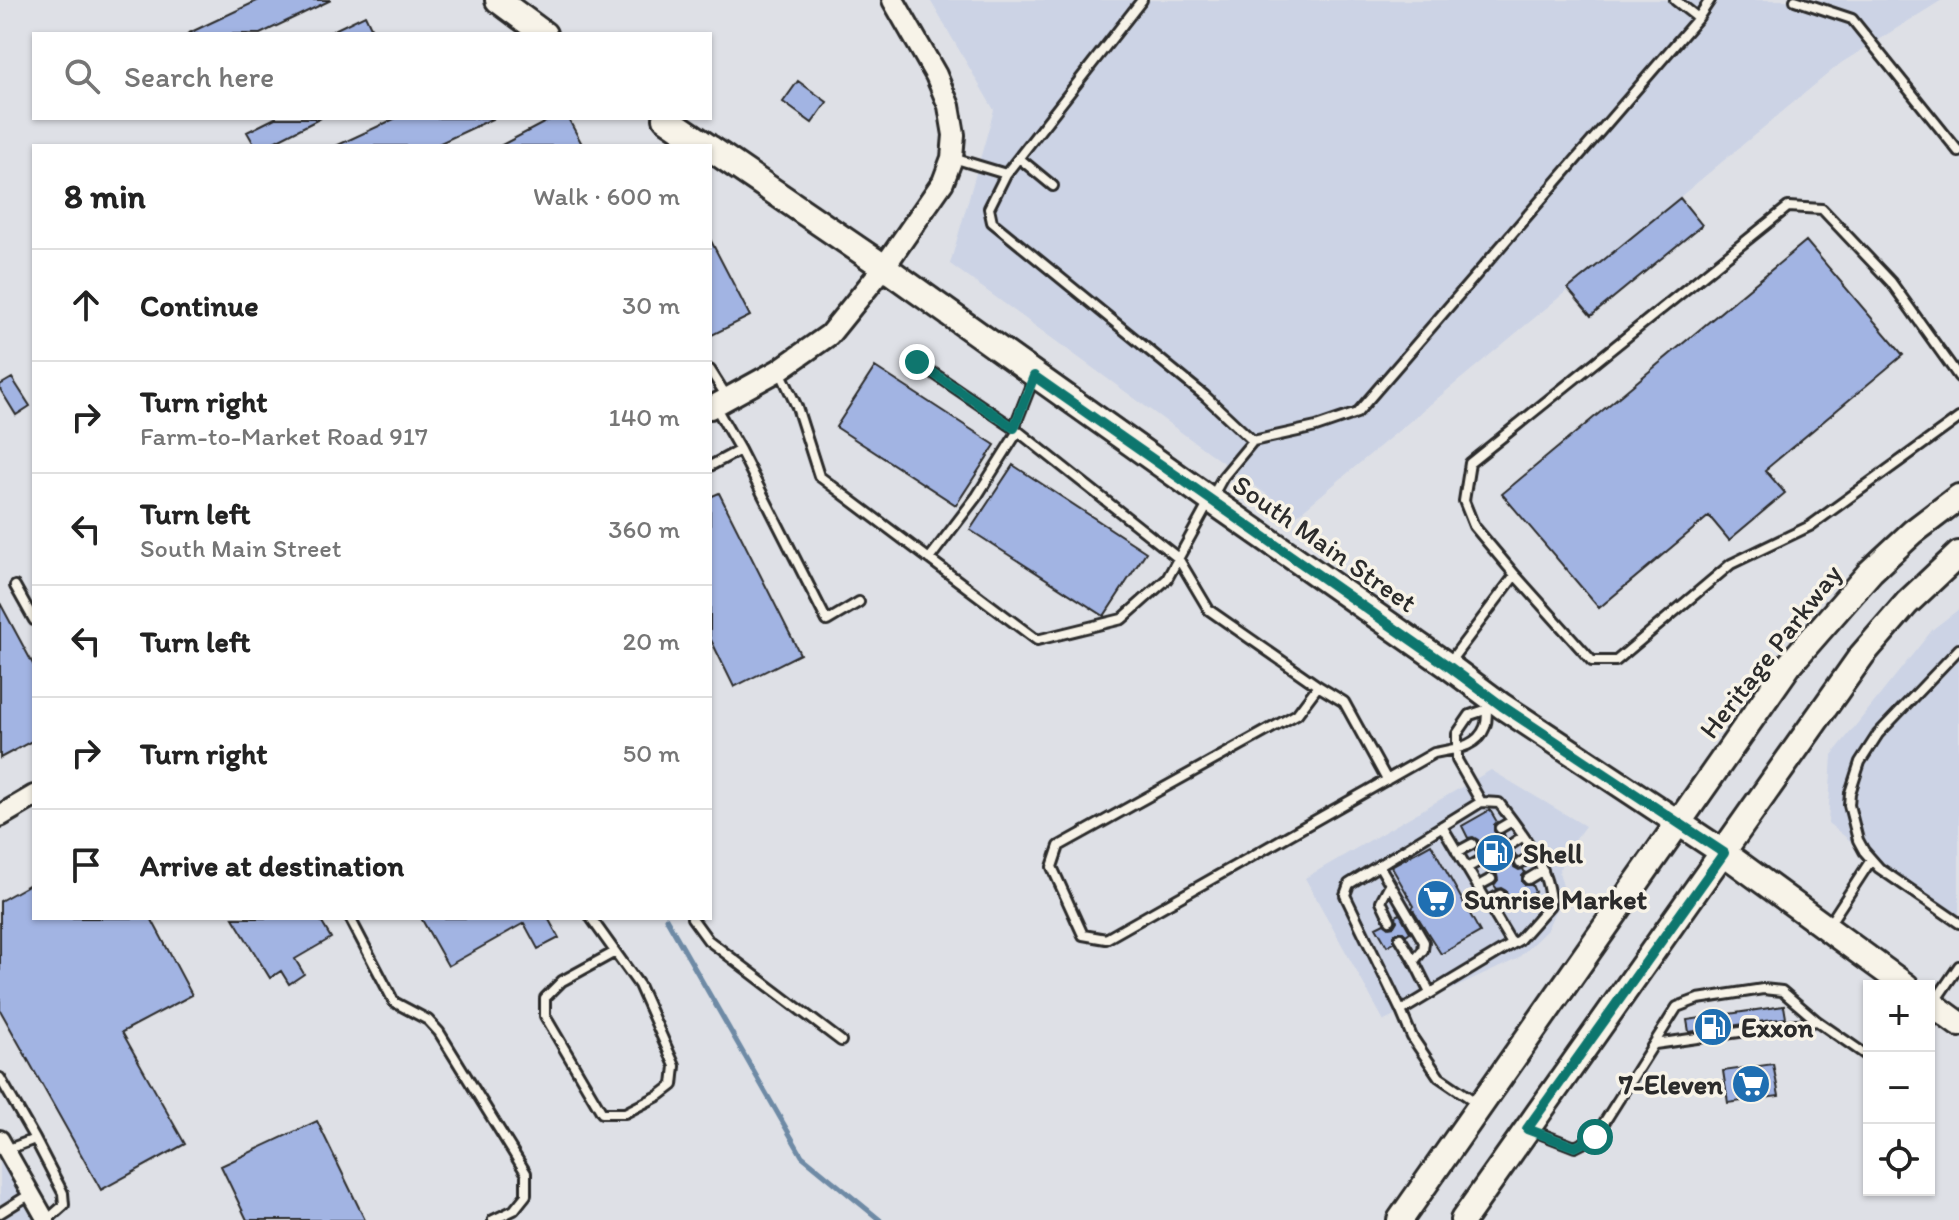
<!DOCTYPE html>
<html lang="en">
<head>
<meta charset="utf-8">
<style>
  body { margin:0; font-family:Itim,sans-serif; background:#f6f6f6; color:#222 }
  .controls { position:absolute; right:24px; bottom:24px; display:grid; overflow:hidden; border-radius:0px; box-shadow:0 2px 6px #0004 }
  .controls button { width:72px; height:72px; display:grid; place-items:center; padding:0; border:0; border-bottom:2px solid #e0e0e0; background:#fff; color:#222; font:40px sans-serif }
  .stop { position:absolute; width:24px; height:24px; margin:-18px; border:6px solid #0f766e; border-radius:50%; background:#fff }
  .stop.end { background:#0f766e; border-color:#fff; box-shadow:0 2px 8px #0008 }
  .list { margin:0; padding:0; list-style:none }
  h2 { display:flex; justify-content:space-between; align-items:center; height:104px; margin:0; padding:0 32px; font-size:34px }
  h2 small { font-size:26px; font-weight:400; color:#767676 }
  .list li { display:grid; grid-template-columns:52px 1fr auto; gap:24px; align-items:center; box-sizing:border-box; height:112px; padding:0 32px; border-top:2px solid #e0e0e0 }
  .list b { display:block; font-size:30px; white-space:nowrap }
  .list p { margin:0; font-size:26px; white-space:nowrap; color:#767676 }
  .list em { font-size:26px; font-style:normal; color:#767676 }
  .icon { flex:none; width:44px; height:44px; fill:none; stroke:currentColor; stroke-width:2; stroke-linecap:round; stroke-linejoin:round }
  .map { position:relative; flex:none; width:1959px; height:1220px; overflow:hidden }
  .search { position:absolute; background:#fff; box-shadow:0 2px 6px #0004; left:32px; top:32px; width:680px; height:88px; display:flex; align-items:center; gap:20px; box-sizing:border-box; padding:0 28px; border-radius:0px; color:#767676; font-size:30px }
  .panel { position:absolute; background:#fff; box-shadow:0 2px 6px #0004; left:32px; top:144px; width:680px; height:776px; border-radius:0px }
  .map>svg:first-child { display:block }
  .built { fill:#ccd3e5 }
  .lines { fill:none; stroke-linecap:round; stroke-linejoin:round }
  .stream { stroke:#6e8aa5; stroke-width:5 }
  .building { fill:#a2b4e3; stroke:#2b2b2b; stroke-width:2 }
  .service-casing { stroke:#2b2b2b; stroke-width:14 }
  .minor-casing { stroke:#2b2b2b; stroke-width:22 }
  .tertiary-casing { stroke:#2b2b2b; stroke-width:26 }
  .secondary-casing { stroke:#2b2b2b; stroke-width:30 }
  .service { stroke:#f7f3e8; stroke-width:8 }
  .minor { stroke:#f7f3e8; stroke-width:16 }
  .tertiary { stroke:#f7f3e8; stroke-width:20 }
  .secondary { stroke:#f7f3e8; stroke-width:24 }
  .route { stroke:#0f766e; stroke-width:10 }
  .labels { text-anchor:middle; dominant-baseline:central; stroke-width:7; stroke-linejoin:round; paint-order:stroke }
  .street-label { font-size:28px; fill:#2b2b2b; stroke:#f7f3e8 }
  .poi-label { font-size:28px; font-weight:bold; fill:#2b2b2b; stroke:#f7f3e8; text-anchor:start }
</style>
</head>
<body>
<div class="map">
<svg width="1959" height="1220" viewBox="0 0 1959 1220">
  <rect width="100%" height="100%" fill="#dee0e6"/>
  <filter id="ink" filterUnits="userSpaceOnUse"><feTurbulence type="fractalNoise" baseFrequency=".0125" numOctaves="2"/><feDisplacementMap in="SourceGraphic" scale="16" xChannelSelector="R" yChannelSelector="G"/><feConvolveMatrix kernelMatrix="1 2 1 2 8 2 1 2 1" color-interpolation-filters="sRGB"/></filter>
  <g filter="url(#ink)">
    <path class="built" d="M 930,0 L 1942,0 L 1841,63 L 1296,516 L 950,264 L 994,110 Z
      M 1959,609 L 1959,928 L 1828,823 L 1832,755 L 1933,629 Z
      M 1491,770 L 1585,826 L 1565,853 L 1559,872 L 1564,890 L 1547,930 L 1517,959 L 1384,1021 L 1305,878 Z
      M 0,1149 L 38,1220 L 0,1220 Z"/>
    <g class="lines">
      <path class="stream" d="M 666,918 L 802,1156 L 880,1220"/>
    </g>
    <path class="building" d="M 259,0 L 331,0 L 260,34 L 187,34 Z
      M 365,15 L 374,34 L 326,34 Z
      M 798,81 L 827,102 L 812,123 L 783,102 Z
      M 275,118 L 321,118 L 266,146 L 255,146 L 247,132 Z
      M 396,118 L 494,118 L 434,146 L 336,146 Z
      M 553,118 L 568,118 L 583,146 L 500,146 Z
      M 1680,198 L 1702,225 L 1591,316 L 1568,289 Z
      M 710,239 L 750,316 L 710,336 Z
      M 1806,241 L 1903,355 L 1765,470 L 1785,493 L 1729,540 L 1709,516 L 1599,608 L 1502,494 Z
      M 875,367 L 995,445 L 956,505 L 836,427 Z
      M 12,378 L 30,406 L 16,415 L 0,389 L 0,385 Z
      M 1013,465 L 1146,552 L 1104,616 L 970,530 Z
      M 719,493 L 800,654 L 734,687 L 710,638 L 710,497 Z
      M 0,603 L 34,666 L 34,740 L 0,758 Z
      M 1490,810 L 1497,822 L 1494,825 L 1494,831 L 1497,834 L 1504,834 L 1506,839 L 1503,843 L 1504,848 L 1508,852 L 1513,851 L 1516,857 L 1513,862 L 1514,867 L 1519,870 L 1523,869 L 1525,873 L 1522,876 L 1522,882 L 1525,885 L 1532,885 L 1535,892 L 1507,908 L 1503,901 L 1507,896 L 1506,891 L 1501,888 L 1497,889 L 1494,885 L 1498,880 L 1497,875 L 1492,872 L 1488,873 L 1484,866 L 1487,863 L 1487,857 L 1484,854 L 1477,854 L 1475,850 L 1479,845 L 1478,840 L 1473,837 L 1468,838 L 1462,826 Z
      M 1431,844 L 1480,932 L 1441,954 L 1412,908 L 1414,906 L 1391,866 Z
      M 34,882 L 34,918 L 151,918 L 192,995 L 122,1032 L 185,1144 L 101,1190 L 0,1010 L 0,901 Z
      M 1400,914 L 1410,932 L 1406,935 L 1403,932 L 1397,932 L 1394,935 L 1394,942 L 1387,946 L 1376,927 L 1384,923 L 1389,927 L 1394,926 L 1397,921 L 1396,916 Z
      M 233,918 L 319,918 L 331,938 L 295,959 L 304,974 L 289,984 L 281,971 L 270,978 Z
      M 421,918 L 548,918 L 559,938 L 538,949 L 524,923 L 448,966 Z
      M 1784,1006 L 1786,1018 L 1689,1032 L 1687,1020 Z
      M 1773,1064 L 1779,1096 L 1728,1103 L 1723,1071 Z
      M 317,1121 L 365,1220 L 247,1220 L 221,1166 Z"/>
    <g class="lines">
      <g class="service-casing">
        <path id="service" d="M 1142,0 L 1006,174 L 989,208 L 992,222 L 1205,396 L 1253,441
          M 1675,0 L 1698,18
          M 1795,0 L 1852,19 L 1959,152
          M 953,158 L 1006,174
          M 1019,158 L 1053,186
          M 917,362 L 1014,428
          M 710,370 L 727,397
          M 780,371 L 797,407 L 819,476 L 1037,640 L 1122,619 L 1167,579 L 1223,477 L 1253,441 L 1316,427 L 1357,413 L 1698,18 L 1710,0
          M 1034,377 L 1014,428 L 1178,558 L 1209,610 L 1318,686 L 1297,714 L 1059,846 L 1052,867 L 1083,935 L 1106,939 L 1434,753 C 1453,749 1477,748 1485,727 C 1489,717 1484,712 1490,701
          M 715,406 L 740,450 L 827,621 L 859,602
          M 710,466 L 740,450
          M 929,559 L 977,496 L 1018,431
          M 1515,575 L 1474,526 L 1464,501 L 1470,463 L 1788,207 L 1822,209 L 1891,282 L 1959,377
          M 15,586 L 34,620
          M 1959,649 L 1878,734 L 1860,762 L 1850,793 L 1849,805 L 1858,840 L 1864,851 L 1879,868 L 1959,923
          M 1448,664 L 1515,575 L 1592,661 L 1616,661 L 1731,564 L 1810,526 L 1959,418
          M 1318,686 L 1344,702 L 1387,780
          M 1481,802 L 1457,760 L 1457,734 L 1470,715 L 1485,710
          M 1442,826 L 1512,944
          M 1500,828 L 1512,821
          M 1510,845 L 1522,837
          M 1457,852 L 1472,844
          M 1520,863 L 1535,855
          M 1379,865 L 1424,942 L 1423,950 L 1414,961 L 1430,993
          M 1467,868 L 1481,860
          M 1528,879 L 1543,870
          M 1478,886 L 1491,879
          M 1487,902 L 1500,895
          M 350,918 L 394,1002 L 428,1020 L 439,1032 L 526,1173 L 526,1195 L 514,1210 L 493,1220
          M 591,918 L 639,985 L 675,1066 L 673,1085 L 660,1095 L 625,1113 L 602,1113 L 545,1016 L 545,998 L 562,981 L 615,952
          M 692,918 L 708,940 L 841,1041
          M 1390,920 L 1381,901 L 1390,884
          M 1828,926 L 1871,860
          M 1400,938 L 1414,961
          M 1935,1001 L 1959,966
          M 1401,1011 L 1345,895 L 1349,884 L 1481,802 L 1499,803 C 1521,832 1550,867 1550,905 L 1519,940 L 1401,1011 L 1412,1037 L 1439,1077 L 1480,1105
          M 1929,1027 L 1940,1011
          M 1655,1044 L 1817,1021
          M 0,1078 L 35,1139 L 6,1150
          M 1531,1130 L 1575,1147 L 1595,1137 L 1677,1007 L 1698,999 L 1763,989 L 1782,991 L 1817,1021 L 1869,1057
          M 35,1139 L 63,1193 L 64,1205 L 47,1220
          M 0,1213 L 32,1193"/>
      </g>
      <g class="minor-casing">
        <path id="minor" d="M 0,1139 L 46,1220"/>
      </g>
      <g class="tertiary-casing">
        <path id="tertiary" d="M 710,408 L 779,370 L 829,335 L 884,267 L 943,182 L 952,158 L 954,135 L 949,106 L 936,75 L 893,0
          M 0,816 L 34,796"/>
      </g>
      <g class="secondary-casing">
        <path id="secondary" d="M 498,0 L 544,34
          M 666,118 L 707,146
          M 710,148 L 884,267 L 1211,500 L 1447,665 L 1502,706 L 1724,853 L 1906,986
          M 1929,1002 L 1959,1024
          M 1400,1220 L 1789,665 L 1871,571 L 1913,532 L 1959,497
          M 1463,1220 L 1862,655 L 1907,603 L 1959,554"/>
      </g>
      <use href="#service" class="service"/>
      <use href="#minor" class="minor"/>
      <use href="#tertiary" class="tertiary"/>
      <use href="#secondary" class="secondary"/>
    </g>
  </g>
  <g class="lines" filter="url(#ink)">
    <path class="route" d="M 917,362 L 1014,428 L 1034,376 L 1447,665 L 1502,706 L 1724,853 L 1527,1129 L 1575,1147 L 1595,1137"/>
  </g>
  <defs>
    <g id="fuel-disc" transform="scale(2)"><circle r="9.5" fill="#1f6fb2" stroke="#f7f3e8"/><path d="M-5.5-6h7V0h2V4h1.3V-2.5L3-4.5l.8-.8L6-3V5H2.5V1h-1V6h-7ZM-4.2-4.7v3.2H.2V-4.7Z" fill="#fff"/></g>
    <g id="supermarket-disc" transform="scale(2)"><circle r="9.5" fill="#1f6fb2" stroke="#f7f3e8"/><path d="M-6-5.5h2.5l.6 2H6L4.5 2H-2.5L-4.4-4H-6ZM-1.5 3.2a1.3 1.3 0 1 0 .1 0ZM3 3.2a1.3 1.3 0 1 0 .1 0Z" fill="#fff"/></g>
  </defs>
  <g fill-rule="evenodd">
    <use href="#fuel-disc" x="1495" y="853"/>
    <use href="#supermarket-disc" x="1436" y="899"/>
    <use href="#fuel-disc" x="1713" y="1027"/>
    <use href="#supermarket-disc" x="1751" y="1084"/>
  </g>
  <g class="labels">
    <g class="street-label">
      <text transform="translate(1325 543) rotate(35)">South Main Street</text>
      <text transform="translate(1770 651) rotate(-52)">Heritage Parkway</text>
    </g>
    <g class="poi-label">
      <text x="1523" y="853">Shell</text>
      <text x="1464" y="899">Sunrise Market</text>
      <text x="1741" y="1027">Exxon</text>
      <text x="1723" y="1084" text-anchor="end">7-Eleven</text>
    </g>
  </g>
</svg>
<div class="controls">
<button>+</button>
<button>−</button>
<button><svg class="icon" aria-label="locate" viewBox="0 0 24 24"><circle cx="12" cy="12" r="6"/><path d="M12 2v4M12 18v4M2 12h4M18 12h4"/></svg></button>
</div>
<div class="stop" style="left:1595px;top:1137px"></div>
<div class="stop end" style="left:917px;top:362px"></div>
<div class="search"><svg class="icon" aria-label="search" viewBox="0 0 24 24"><circle cx="10" cy="10" r="6"/><path d="M15 15l6 6"/></svg>Search here</div>
<section class="panel">
<h2>8 min<small>Walk · 600 m</small></h2>
<ul class="list">
<li><svg class="icon" aria-label="ahead" viewBox="0 0 24 24"><path d="M12 20V5M6 11l6-6 6 6"/></svg><div><b>Continue</b></div><em>30 m</em></li>
<li><svg class="icon" aria-label="right" viewBox="0 0 24 24"><path d="M7 20v-9h11M14 6l5 5-5 5"/></svg><div><b>Turn right</b><p>Farm-to-Market Road 917</p></div><em>140 m</em></li>
<li><svg class="icon" aria-label="left" viewBox="0 0 24 24"><path d="M17 20v-9H6M10 6l-5 5 5 5"/></svg><div><b>Turn left</b><p>South Main Street</p></div><em>360 m</em></li>
<li><svg class="icon" aria-label="left" viewBox="0 0 24 24"><path d="M17 20v-9H6M10 6l-5 5 5 5"/></svg><div><b>Turn left</b></div><em>20 m</em></li>
<li><svg class="icon" aria-label="right" viewBox="0 0 24 24"><path d="M7 20v-9h11M14 6l5 5-5 5"/></svg><div><b>Turn right</b></div><em>50 m</em></li>
<li><svg class="icon" aria-label="arrive" viewBox="0 0 24 24"><path d="M6 21V4h12l-3 4 3 4H6"/></svg><div><b>Arrive at destination</b></div></li>
</ul>
</section>
</div>
</body>
</html>
